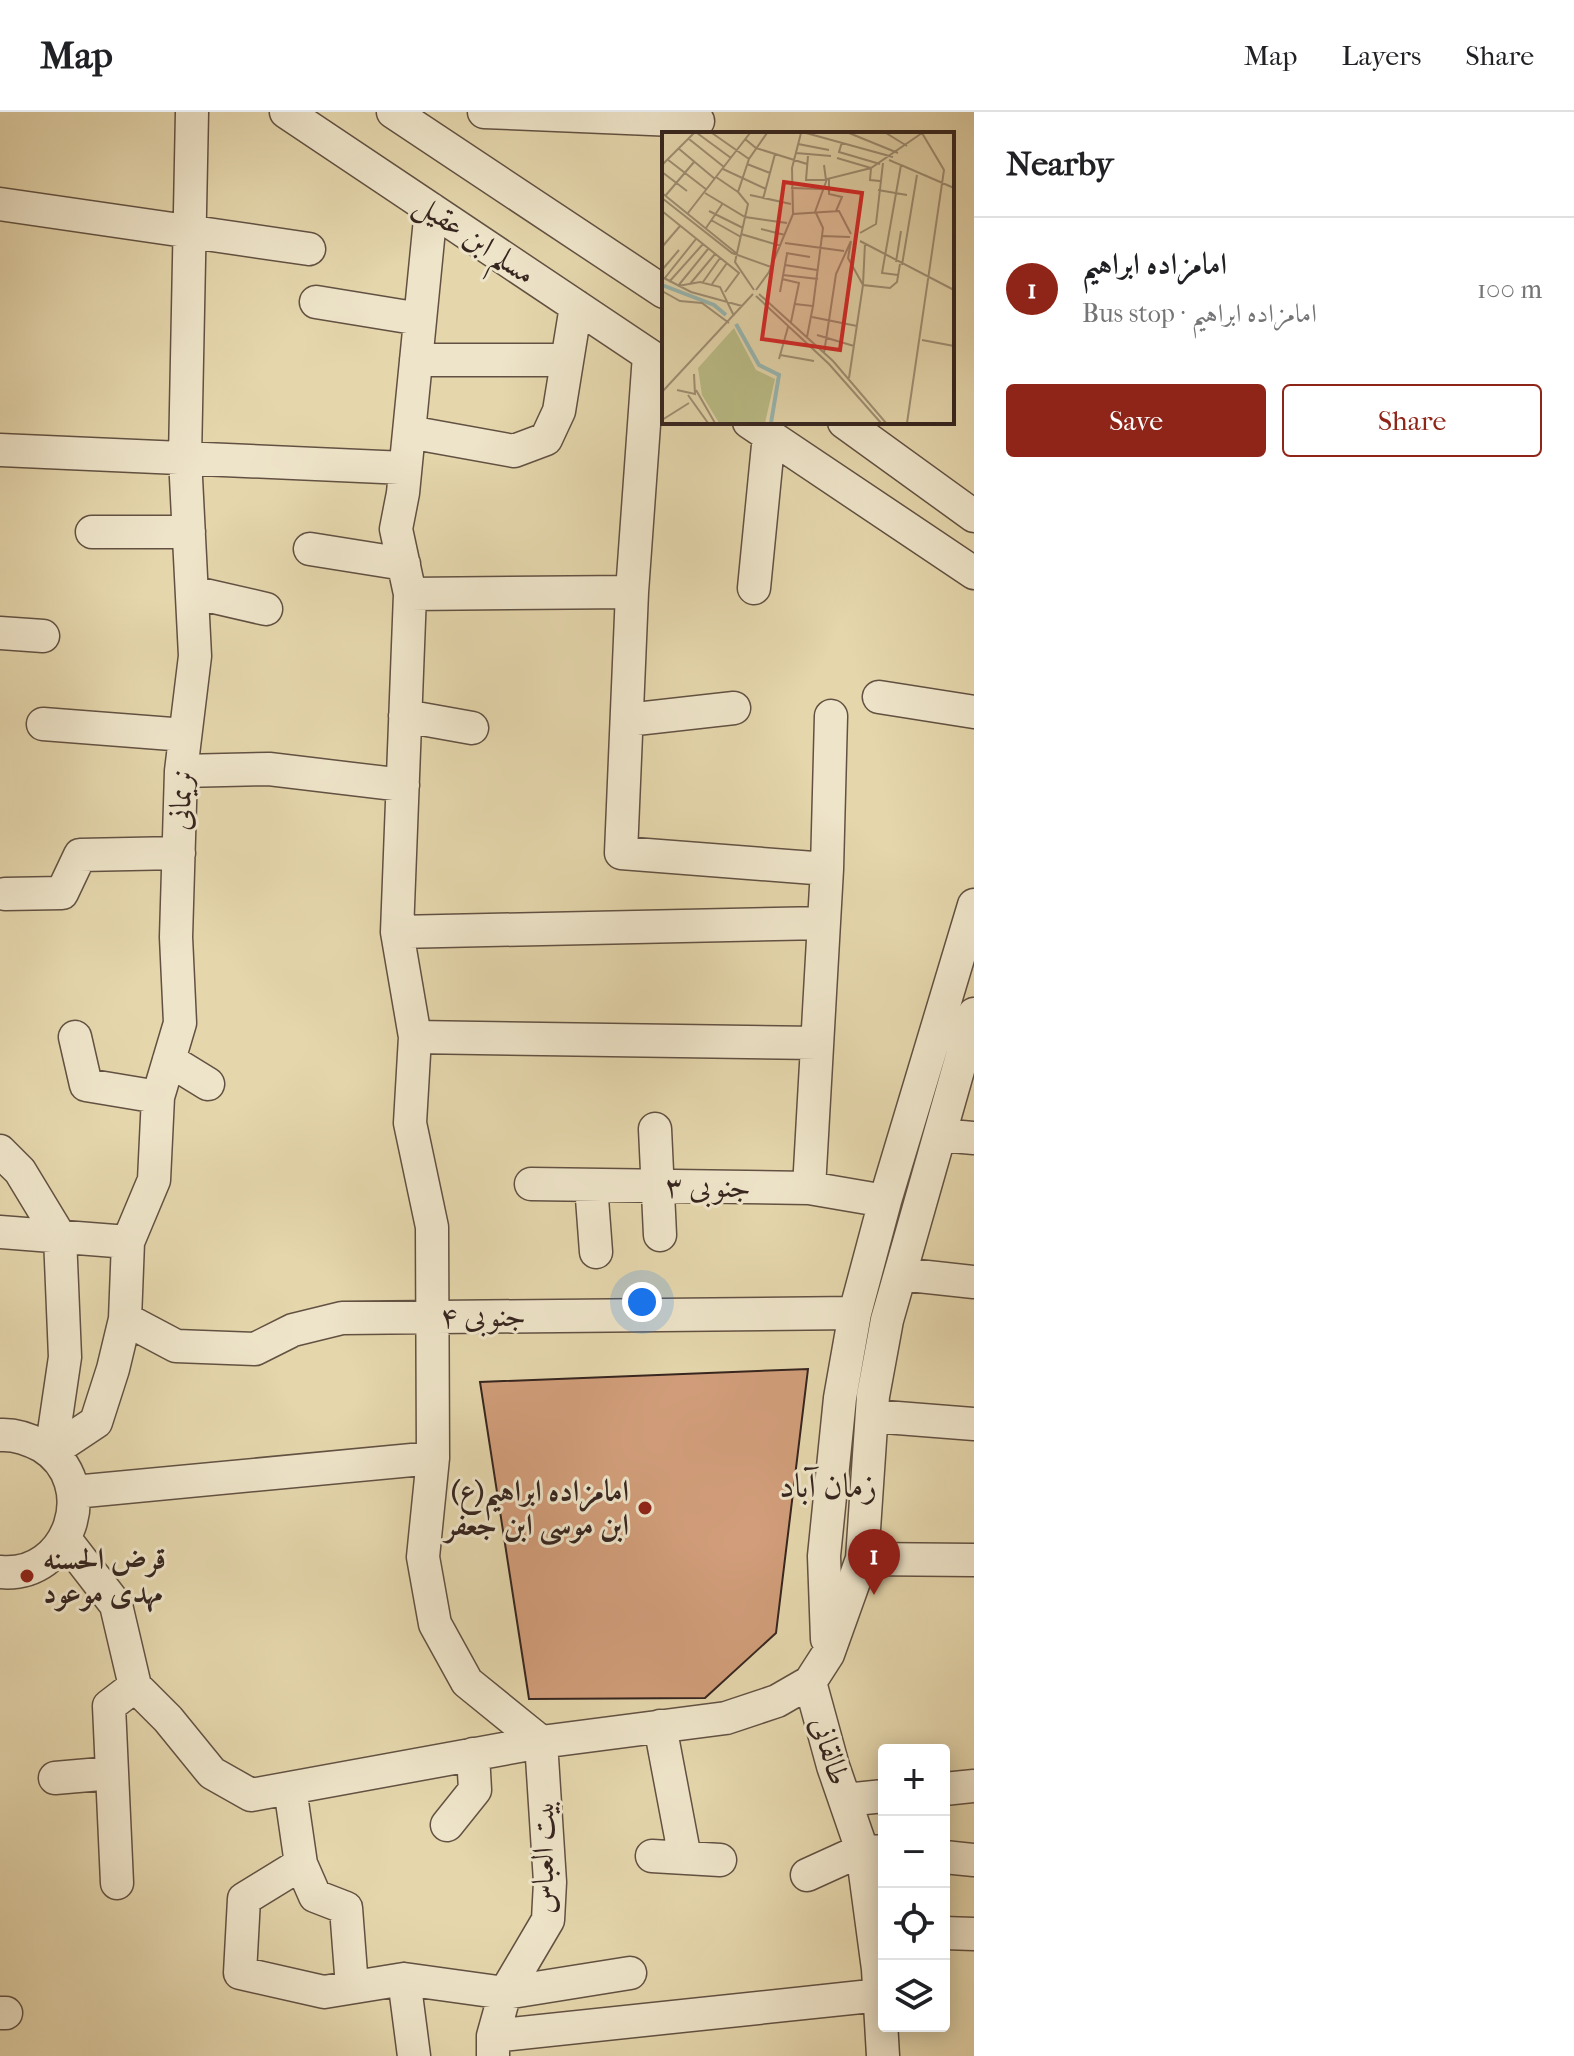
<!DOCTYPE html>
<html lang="en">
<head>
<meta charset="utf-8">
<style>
  body { margin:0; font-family:"IM FELL French Canon",Amiri,serif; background:#f2f2f2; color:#202124 }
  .controls { position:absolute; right:24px; bottom:24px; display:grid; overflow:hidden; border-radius:8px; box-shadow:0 4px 20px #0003 }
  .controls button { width:72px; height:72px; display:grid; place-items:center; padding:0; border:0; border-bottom:2px solid #e0e0e0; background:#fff; color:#202124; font:40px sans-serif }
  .you { position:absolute; left:642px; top:1190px; width:28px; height:28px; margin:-20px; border:6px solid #fff; border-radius:50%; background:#1a73e8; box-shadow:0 0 0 12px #1a73e833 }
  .badge { display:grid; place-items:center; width:52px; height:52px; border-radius:50%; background:#8f2418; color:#fff; font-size:26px; font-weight:700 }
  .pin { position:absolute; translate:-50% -66px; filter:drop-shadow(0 2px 4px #0008) }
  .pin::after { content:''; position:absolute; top:42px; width:28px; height:24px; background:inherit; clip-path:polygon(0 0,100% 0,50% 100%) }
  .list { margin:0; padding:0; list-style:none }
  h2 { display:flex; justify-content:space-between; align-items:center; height:104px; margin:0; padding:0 32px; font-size:34px }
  h2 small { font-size:26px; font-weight:400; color:#757577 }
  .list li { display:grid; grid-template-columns:52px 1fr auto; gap:24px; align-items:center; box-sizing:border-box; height:144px; padding:0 32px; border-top:2px solid #e0e0e0 }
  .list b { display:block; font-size:30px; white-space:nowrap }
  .list p { margin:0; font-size:26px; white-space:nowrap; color:#757577 }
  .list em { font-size:26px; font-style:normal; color:#757577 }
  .actions { display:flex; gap:16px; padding:24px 32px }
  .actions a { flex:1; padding:18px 0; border:2px solid #8f2418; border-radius:8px; text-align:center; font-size:28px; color:#8f2418 }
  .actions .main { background:#8f2418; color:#fff }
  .icon { flex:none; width:44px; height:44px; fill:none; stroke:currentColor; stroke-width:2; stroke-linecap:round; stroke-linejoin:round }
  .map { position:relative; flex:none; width:974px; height:1944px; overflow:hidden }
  header { display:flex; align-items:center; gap:48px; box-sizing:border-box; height:112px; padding:0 40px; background:#fff; border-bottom:2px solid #e0e0e0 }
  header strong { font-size:38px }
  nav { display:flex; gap:44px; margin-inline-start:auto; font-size:28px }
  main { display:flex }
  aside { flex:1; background:#fff }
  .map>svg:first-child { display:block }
  .building { fill:#d19d7a; stroke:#36251f; stroke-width:2 }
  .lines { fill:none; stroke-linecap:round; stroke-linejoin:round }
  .minor-casing { stroke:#625142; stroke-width:35 }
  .minor { stroke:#eee4c9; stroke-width:32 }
  .poi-dot { fill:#8f2418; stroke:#eee4c9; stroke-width:3 }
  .labels { text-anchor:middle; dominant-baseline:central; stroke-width:6; stroke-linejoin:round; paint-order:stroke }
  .street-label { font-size:30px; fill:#36251f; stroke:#eee4c9 }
  .poi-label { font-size:30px; font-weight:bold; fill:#36251f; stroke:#eee4c9; text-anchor:end }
  .quarter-label { font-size:34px; fill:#36251f; stroke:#eee4c9 }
  .inset-river { fill:none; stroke:#98b7b1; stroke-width:4 }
  .inset-road { fill:none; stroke:#9f8f74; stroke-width:2 }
  .view { fill:#d62828; fill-opacity:0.15; stroke:#d62828; stroke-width:4 }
  .inset-edge { fill:none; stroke:#36251f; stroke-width:4 }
</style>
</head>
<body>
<header>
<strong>Map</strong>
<nav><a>Map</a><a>Layers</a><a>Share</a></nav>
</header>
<main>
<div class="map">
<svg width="974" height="1944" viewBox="0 0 974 1944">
  <rect width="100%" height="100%" fill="#e5d6ac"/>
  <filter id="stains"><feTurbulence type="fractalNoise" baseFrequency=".0025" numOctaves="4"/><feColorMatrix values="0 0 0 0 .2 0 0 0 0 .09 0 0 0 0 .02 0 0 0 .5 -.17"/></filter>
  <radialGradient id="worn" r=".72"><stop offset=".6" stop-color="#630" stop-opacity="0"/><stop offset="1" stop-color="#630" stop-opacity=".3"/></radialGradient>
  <path class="building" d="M 808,1257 L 776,1521 L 705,1586 L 529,1587 L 480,1270 Z"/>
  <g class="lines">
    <g class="minor-casing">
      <path id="minor" d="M 286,0 L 664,253
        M 393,0 L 664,180
        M 484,0 L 698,9
        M 0,92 L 309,137
        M 431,97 L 403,381 L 396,417 L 410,482 L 632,480
        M 316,190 L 420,207
        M 649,243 L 632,480 L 621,741 L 827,757
        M 416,248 L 567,248
        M 749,310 L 974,461
        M 844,310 L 974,404
        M 409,320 L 514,339 L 546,327 L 559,299 L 576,194
        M 0,338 L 405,356
        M 92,420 L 189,420
        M 310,437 L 404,452
        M 754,476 L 769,323
        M 192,480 L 266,497
        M 410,482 L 397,820 L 415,925 L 410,1011 L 432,1115 L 433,1346 L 423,1445 L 435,1512 L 467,1570 L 541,1630
        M 0,521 L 43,524
        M 879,585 L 974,600
        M 405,604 L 472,616
        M 627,608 L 734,596
        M 43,612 L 185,623
        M 181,659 L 269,657 L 403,673
        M 5,782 L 62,781 L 80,743 L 179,741
        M 397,820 L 824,811
        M 75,925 L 86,973 L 158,985
        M 415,925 L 817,931
        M 169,948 L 208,972
        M 655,1017 L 660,1123
        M 940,1023 L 974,1026
        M 0,1039 L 20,1059 L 60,1125 L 65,1245 L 51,1340
        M 531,1072 L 809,1076 L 885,1089
        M 591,1073 L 596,1140
        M 809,1076 L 827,757 L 831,604
        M 0,1120 L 128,1130
        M 900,1162 L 974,1170
        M 125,1207 L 176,1234 L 255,1237 L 293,1218 L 342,1206 L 855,1201
        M 872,1304 L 974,1312
        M 0,1323 C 15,1322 29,1327 42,1334 C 102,1371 70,1467 0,1460
        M 51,1340 L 96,1310 L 113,1257 L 125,1207 L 128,1130 L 154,1068 L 158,985 L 180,911 L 176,825 L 181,659 L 195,544 L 185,346 L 192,0
        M 74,1380 L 433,1346
        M 65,1427 L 116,1493 L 135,1574 L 168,1607 L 212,1661 L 251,1683 L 541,1630 L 726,1606 L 777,1589 L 810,1570 L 828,1542 L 862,1447 L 873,1284 L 887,1208 L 974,902
        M 862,1447 L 974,1448
        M 827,1527 L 824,1444 L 840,1286 L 855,1201 L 885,1089 L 974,793
        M 810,1570 L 833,1654 L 862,1738 L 878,1857 L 883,1944
        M 660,1614 L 685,1746
        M 55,1666 L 112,1661
        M 290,1676 L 301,1752 L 244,1787 L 240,1861 L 324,1880 L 404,1867 L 414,1944
        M 944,1677 L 974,1674
        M 845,1688 L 884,1684
        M 447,1713 L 475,1678 L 473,1642
        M 652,1744 L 720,1748
        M 944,1745 L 974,1748
        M 301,1752 L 315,1784 L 346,1796 L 352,1875
        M 807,1763 L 862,1738 L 881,1740
        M 117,1771 L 109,1594 L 135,1574
        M 944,1821 L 974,1822
        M 404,1867 L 505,1881 L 630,1861
        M 0,1901 L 6,1901
        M 493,1924 L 880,1883
        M 493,1944 L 493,1924 L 505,1881 L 548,1808 L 550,1770 L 541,1630"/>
    </g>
    <use href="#minor" class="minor"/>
  </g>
  <g class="poi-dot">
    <circle cx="645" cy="1396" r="8"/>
    <circle cx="27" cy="1464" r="8"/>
  </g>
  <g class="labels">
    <g class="street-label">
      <text transform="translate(475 127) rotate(34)">مسلم ابن عقیل</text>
      <text transform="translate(181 688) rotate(-87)">نریمانی</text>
      <text transform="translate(708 1075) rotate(1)">۳ جنوبی</text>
      <text x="483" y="1204">۴ جنوبی</text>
      <text transform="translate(830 1639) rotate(73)">طالقانی</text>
      <text transform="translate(543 1745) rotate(-90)">بیت العباس</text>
    </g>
    <g class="poi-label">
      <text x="629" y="1379">(ع)امامزاده ابراهیم<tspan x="629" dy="34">ابن موسی ابن جعفر</tspan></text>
      <text x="43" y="1447" text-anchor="start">قرض الحسنه<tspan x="43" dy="34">مهدی موعود</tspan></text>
    </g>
    <g class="quarter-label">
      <text x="828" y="1374">زمان آباد</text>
    </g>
  </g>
  <g transform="translate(662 20)">
    <rect width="292" height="292" fill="#e5d6ac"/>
    <path d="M 72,196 L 94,238 L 113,247 L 103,291 L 57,291 L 40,263 L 36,236 Z" fill="#babc86"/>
    <path class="inset-river" d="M 0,153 L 52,173 L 64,183M 74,192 L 97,233 L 117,243 L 109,291"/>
    <path class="inset-road" d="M 35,1 L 69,26M 50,1 L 87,27M 144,1 L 231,25M 187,1 L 236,21M 224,1 L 245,14M 27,7 L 62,35M 83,7 L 94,16 L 145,32M 180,10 L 177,20 L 218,32M 136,12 L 167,18M 16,16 L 53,47M 134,21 L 169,24M 146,24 L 144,48 L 164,48 L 162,33M 175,26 L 209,36 L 208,48 L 218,49M 5,27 L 45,58M 227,28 L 239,33 L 220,141 L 236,143M 85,32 L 108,41M 0,33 L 32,1M 239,33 L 292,56M 61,37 L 104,57M 0,40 L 25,59M 54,45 L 76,60M 167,46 L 167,62 L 180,65 L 174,79M 129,56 L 160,57M 216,58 L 245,63M 0,61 L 74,121M 43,61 L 83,85 L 125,91M 4,63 L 32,30M 88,63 L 129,72M 0,66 L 70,121 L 109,135M 101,67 L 113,22M 0,79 L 77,141 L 63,160M 47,79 L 81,96M 153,80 L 165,47 L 209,36 L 260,1M 26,81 L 88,1M 131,82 L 130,36 L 139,1M 49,88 L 79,105M 44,96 L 61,71M 99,97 L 123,103M 198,101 L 214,92 L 221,31M 79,102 L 119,114M 159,104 L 188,105M 198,109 L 292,158M 123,111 L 182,119M 203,111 L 201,153 L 228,156 L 235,150 L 238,132M 0,115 L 18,94M 124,121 L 148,125M 234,130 L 239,99M 123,133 L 155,138M 240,133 L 255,43M 0,138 L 17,118M 121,143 L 156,147M 0,145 L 29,160 L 80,174M 2,147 L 34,107M 120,147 L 137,151 L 129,190M 7,150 L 41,112M 41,150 L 58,126M 28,152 L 53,122M 50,152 L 65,131M 16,154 L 38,150 L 58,155 L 72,184M 16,154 L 46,117M 92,158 L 73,130 L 86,72 L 76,60 L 87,27 L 105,1M 94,158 L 107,140 L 131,82 L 177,79 L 189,102M 0,159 L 18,169 L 40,171 L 67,191M 118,160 L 125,122M 97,162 L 171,229 L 224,291M 94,164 L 167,232 L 219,291M 133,172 L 151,174 L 145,205M 151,174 L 161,96 L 154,81M 150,185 L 195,194M 155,203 L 192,214M 260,208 L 292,214M 122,209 L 146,214M 162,221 L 174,142 L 189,109M 118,223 L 152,229M 117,227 L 126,195M 187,246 L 201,153 L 186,126 L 189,109M 15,258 L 33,262 L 32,242M 34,258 L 53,291M 0,260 L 91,162M 26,263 L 46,291M 0,288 L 27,271M 245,291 L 282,38 L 260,1"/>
    <path class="view" d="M 122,50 L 200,61 L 178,218 L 100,207 Z"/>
    <rect width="292" height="292" class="inset-edge"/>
  </g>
  <rect width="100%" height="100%" filter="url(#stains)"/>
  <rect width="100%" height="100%" fill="url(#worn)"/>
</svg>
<div class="controls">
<button>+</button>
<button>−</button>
<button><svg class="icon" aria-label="locate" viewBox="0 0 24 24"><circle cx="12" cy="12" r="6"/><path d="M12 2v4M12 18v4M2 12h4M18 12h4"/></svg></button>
<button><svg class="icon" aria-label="layers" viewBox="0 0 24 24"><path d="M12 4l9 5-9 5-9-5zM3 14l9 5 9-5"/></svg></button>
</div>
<div class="you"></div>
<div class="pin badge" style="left:874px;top:1483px">1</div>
</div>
<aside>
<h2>Nearby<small></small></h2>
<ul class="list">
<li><span class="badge">1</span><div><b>امامزاده ابراهیم</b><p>Bus stop · امامزاده ابراهیم</p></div><em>100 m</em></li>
</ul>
<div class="actions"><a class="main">Save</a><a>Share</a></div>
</aside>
</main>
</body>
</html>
